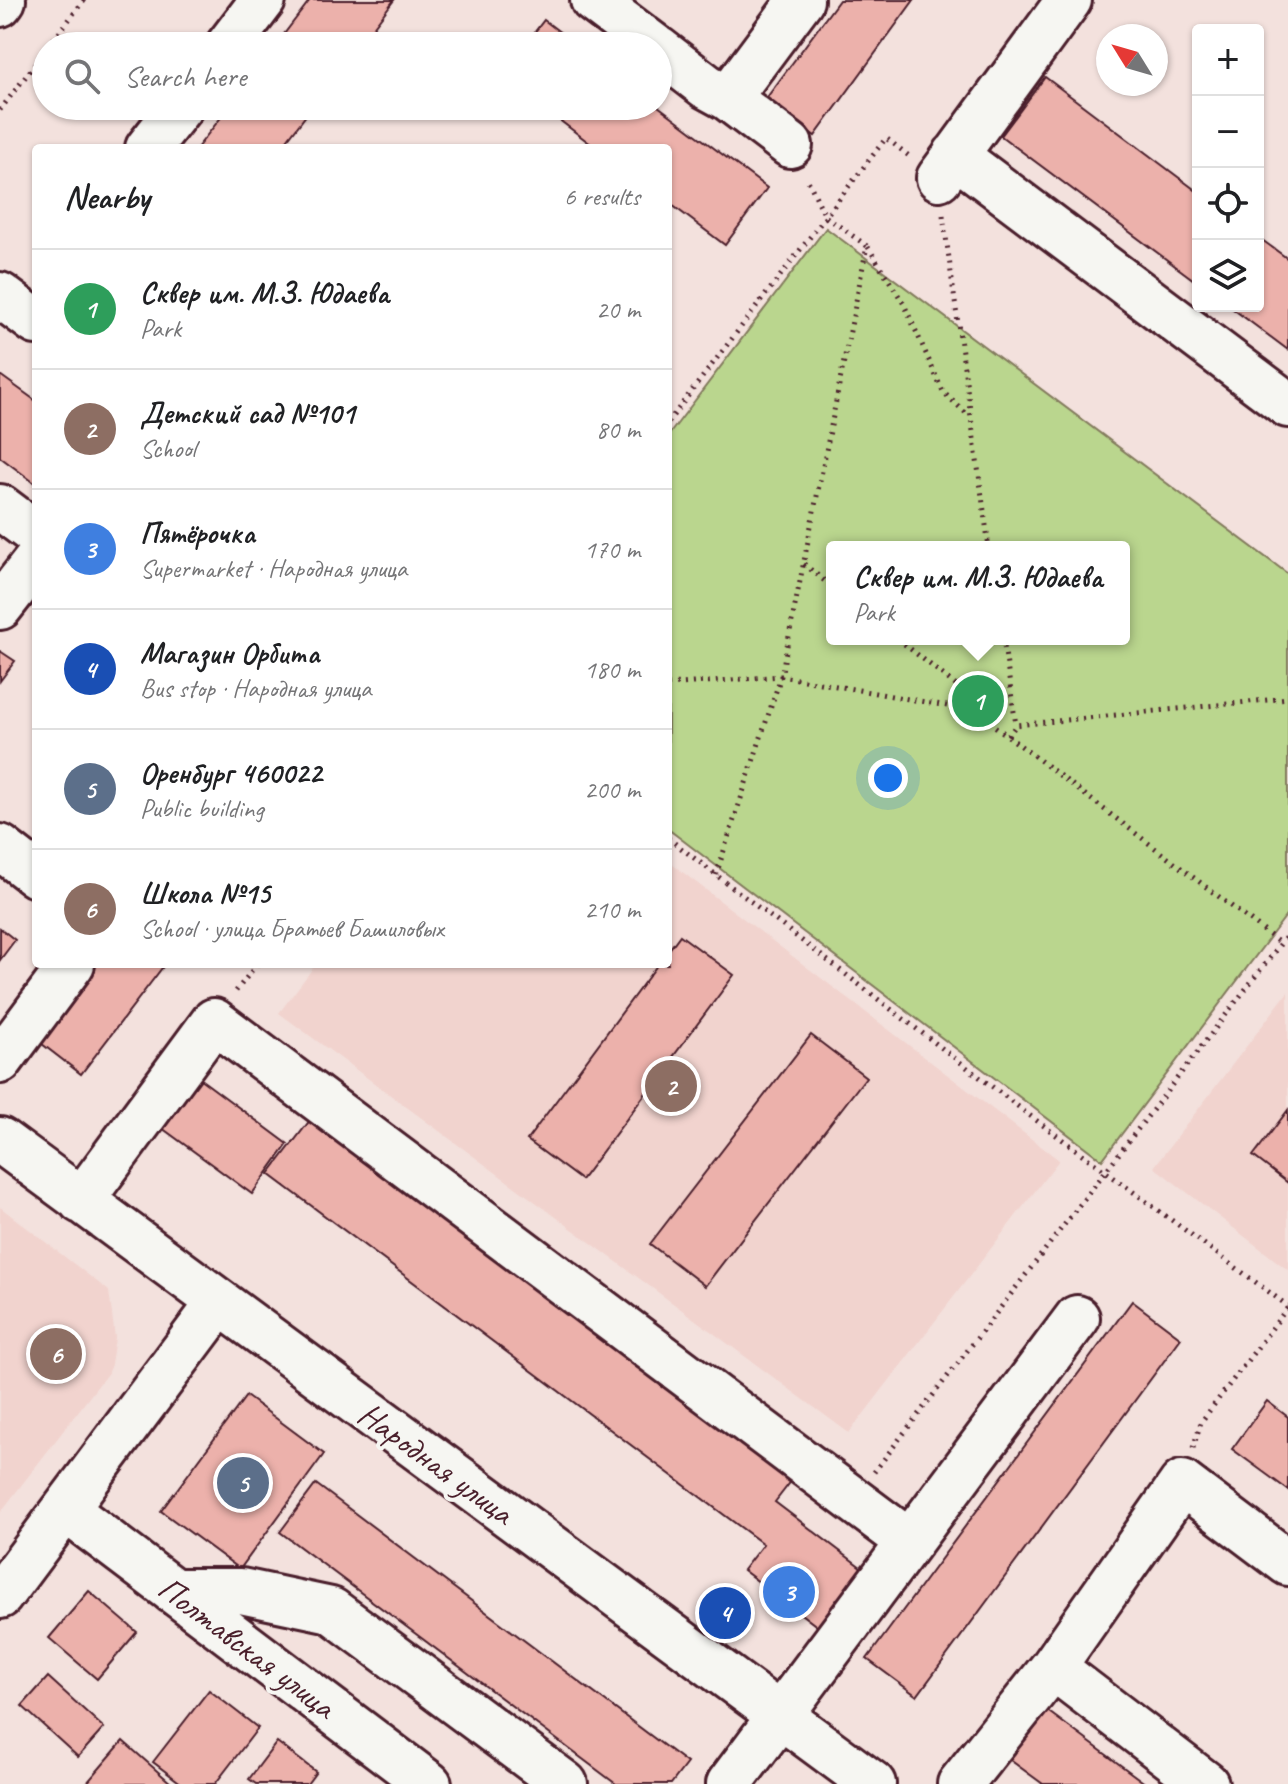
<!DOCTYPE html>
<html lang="en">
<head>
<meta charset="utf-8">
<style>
  body { margin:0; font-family:Caveat,sans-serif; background:#f2f2f2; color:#202124 }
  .controls { position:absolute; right:24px; top:24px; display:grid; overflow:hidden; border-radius:8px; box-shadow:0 2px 6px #0004 }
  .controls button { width:72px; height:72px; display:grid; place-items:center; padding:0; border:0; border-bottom:2px solid #e0e0e0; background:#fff; color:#202124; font:40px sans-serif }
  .compass { position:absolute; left:1096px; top:24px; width:72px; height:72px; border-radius:50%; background:#fff; box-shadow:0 2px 6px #0004; rotate:307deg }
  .you { position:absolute; left:888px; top:778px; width:28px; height:28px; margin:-20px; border:6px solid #fff; border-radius:50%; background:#1a73e8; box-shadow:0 0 0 12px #1a73e833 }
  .badge { display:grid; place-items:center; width:52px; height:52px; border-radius:50%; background:#db2777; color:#fff; font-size:26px; font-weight:700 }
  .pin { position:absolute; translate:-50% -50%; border:4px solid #fff; box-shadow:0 2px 8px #0006 }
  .popup { position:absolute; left:826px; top:541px; width:304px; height:104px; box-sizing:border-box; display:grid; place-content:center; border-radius:8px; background:#fff; filter:drop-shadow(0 2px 6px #0005); font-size:26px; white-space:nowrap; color:#757577 }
  .popup b { font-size:30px; color:#202124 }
  .popup::after { content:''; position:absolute; left:50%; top:100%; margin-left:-16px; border:16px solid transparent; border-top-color:#fff }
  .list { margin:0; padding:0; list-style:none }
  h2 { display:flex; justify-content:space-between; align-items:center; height:104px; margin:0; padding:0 32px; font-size:34px }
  h2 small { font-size:26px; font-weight:400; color:#757577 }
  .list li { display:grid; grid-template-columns:52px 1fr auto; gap:24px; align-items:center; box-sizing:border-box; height:120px; padding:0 32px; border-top:2px solid #e0e0e0 }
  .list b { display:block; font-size:30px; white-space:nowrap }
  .list p { margin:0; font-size:26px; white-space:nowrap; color:#757577 }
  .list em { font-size:26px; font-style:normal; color:#757577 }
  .icon { flex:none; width:44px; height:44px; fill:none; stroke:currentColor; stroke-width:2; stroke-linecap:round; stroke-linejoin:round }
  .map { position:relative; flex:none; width:1288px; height:1784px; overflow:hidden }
  .search { position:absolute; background:#fff; box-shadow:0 2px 6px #0004; left:32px; top:32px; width:640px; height:88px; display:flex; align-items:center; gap:20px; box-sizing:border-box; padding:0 28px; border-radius:44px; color:#757577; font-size:30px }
  .panel { position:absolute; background:#fff; box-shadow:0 2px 6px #0004; left:32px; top:144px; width:640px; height:824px; border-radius:8px }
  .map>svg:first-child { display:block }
  .built { fill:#f1d3ce }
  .green { fill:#bad68e; stroke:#827a5c; stroke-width:2; fill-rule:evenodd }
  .building { fill:#ecb1ab; stroke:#4a1f2b; stroke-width:2 }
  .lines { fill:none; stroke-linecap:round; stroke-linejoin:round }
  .minor-casing { stroke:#4a1f2b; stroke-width:50 }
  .path { stroke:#4a1f2b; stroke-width:5; stroke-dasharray:2 6; stroke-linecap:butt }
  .minor { stroke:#f6f6f2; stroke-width:44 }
  .labels { text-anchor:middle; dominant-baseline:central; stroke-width:8; stroke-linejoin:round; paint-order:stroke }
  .street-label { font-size:34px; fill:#4a1f2b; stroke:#f6f6f2 }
</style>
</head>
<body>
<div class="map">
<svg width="1288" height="1784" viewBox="0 0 1288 1784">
  <rect width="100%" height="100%" fill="#f3e1dd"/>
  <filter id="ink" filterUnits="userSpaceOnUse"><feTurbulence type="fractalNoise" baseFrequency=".0125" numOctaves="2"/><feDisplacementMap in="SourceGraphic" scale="16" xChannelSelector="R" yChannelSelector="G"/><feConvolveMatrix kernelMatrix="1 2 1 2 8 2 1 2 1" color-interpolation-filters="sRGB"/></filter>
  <g filter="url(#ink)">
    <path class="built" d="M 668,861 L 1059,1160 L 849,1433 L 279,1013 L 316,964 L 668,964 Z
      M 1288,992 L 1288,1270 L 1154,1167 Z
      M 0,1207 L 109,1291 L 115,1338 L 110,1370 L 0,1513 Z"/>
    <path class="green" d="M 826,228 L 1288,574 L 1288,913 L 1102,1160 L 668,829 L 668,436 ZM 832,547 L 1124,547 L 1124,639 L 832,639 Z"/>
    <path class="building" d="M 310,0 L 394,0 L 359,46 L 275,46 Z
      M 839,0 L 914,0 L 815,136 L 765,100 Z
      M 544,20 L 578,46 L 524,46 Z
      M 1045,77 L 1198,192 L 1198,283 L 1001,136 Z
      M 230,106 L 313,106 L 281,148 L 197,148 Z
      M 541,106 L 658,106 L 767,188 L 725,245 L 668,202 L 668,148 L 596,148 Z
      M 1258,237 L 1288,259 L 1288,350 L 1229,306 L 1258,306 Z
      M 0,375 L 36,401 L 36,484 L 0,457 Z
      M 0,651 L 15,661 L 0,681 Z
      M 0,928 L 15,940 L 0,960 Z
      M 680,935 L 734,975 L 581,1180 L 527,1140 L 658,964 L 668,964 L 668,951 Z
      M 89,964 L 165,964 L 81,1074 L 33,1037 Z
      M 811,1035 L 866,1077 L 705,1286 L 650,1244 Z
      M 199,1078 L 288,1144 L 252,1194 L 162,1128 Z
      M 1288,1110 L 1288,1183 L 1253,1156 Z
      M 311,1119 L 792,1480 L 775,1502 L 866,1571 L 822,1630 L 743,1570 L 763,1544 L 269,1174 Z
      M 1132,1301 L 1181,1338 L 917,1696 L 867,1659 Z
      M 246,1396 L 324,1454 L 240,1569 L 161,1511 Z
      M 1267,1401 L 1288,1417 L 1288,1490 L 1232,1449 Z
      M 316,1484 L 687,1763 L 671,1784 L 616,1784 L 280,1532 Z
      M 89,1591 L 137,1632 L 97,1679 L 49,1638 Z
      M 48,1677 L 104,1728 L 78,1757 L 22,1706 Z
      M 209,1690 L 258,1728 L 215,1784 L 182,1784 L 153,1762 Z
      M 1042,1707 L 1146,1784 L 1043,1784 L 1006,1757 Z
      M 123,1741 L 172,1784 L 86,1784 Z
      M 277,1742 L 316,1772 L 307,1784 L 256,1784 L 249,1779 Z"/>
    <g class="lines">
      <g class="minor-casing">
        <path id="minor" d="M 593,0 L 654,46
          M 0,4 L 3,0
          M 228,46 L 263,0
          M 658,49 L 706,86 L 728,98 L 801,0
          M 728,98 L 790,145
          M 148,148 L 181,106
          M 955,155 L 1288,405
          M 939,178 L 1069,0
          M 0,295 L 36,322
          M 0,507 L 36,534
          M 0,607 L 36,561
          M 0,847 L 36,875
          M 0,1061 L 72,964
          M 0,1140 L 873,1784
          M 81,1201 L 214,1021 L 908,1541
          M 65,1509 L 429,1784
          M 173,1591 L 241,1591 L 331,1610 L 565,1784
          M 0,1596 L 219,1303
          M 1053,1667 L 1206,1784
          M 729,1784 L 1077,1318
          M 960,1784 L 1053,1667 L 1182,1483 L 1288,1563"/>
      </g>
      <path class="path" d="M 49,46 L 84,0
        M 0,110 L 46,50
        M 943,215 L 989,547
        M 868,247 L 904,304 L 943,392 L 968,415
        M 668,422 L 886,138 L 909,156
        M 804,564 L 832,587
        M 898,639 L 964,692 L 975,711
        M 1003,639 L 1016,725
        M 668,685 L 781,676 L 975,711 L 1281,944
        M 1008,736 L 1016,725 L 1288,698
        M 668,838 L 1029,1115 L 1288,1306
        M 716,875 L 781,676 L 867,246 L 825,216 L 806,176
        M 236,991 L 257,964
        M 1193,1448 L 1201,1422 L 1288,1307
        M 874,1472 L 1288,934"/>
      <use href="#minor" class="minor"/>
    </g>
  </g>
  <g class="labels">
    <g class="street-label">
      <text transform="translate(436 1463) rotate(36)">Народная улица</text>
      <text transform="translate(247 1647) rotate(37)">Полтавская улица</text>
    </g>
  </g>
</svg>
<div class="controls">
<button>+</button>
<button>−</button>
<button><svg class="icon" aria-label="locate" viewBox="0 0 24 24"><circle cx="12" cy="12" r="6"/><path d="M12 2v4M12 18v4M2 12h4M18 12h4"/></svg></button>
<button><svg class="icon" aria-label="layers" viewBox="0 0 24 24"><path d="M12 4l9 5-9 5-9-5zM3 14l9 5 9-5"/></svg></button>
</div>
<svg class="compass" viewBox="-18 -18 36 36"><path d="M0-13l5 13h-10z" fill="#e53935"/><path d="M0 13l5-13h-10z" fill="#757577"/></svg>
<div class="you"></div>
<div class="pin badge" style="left:978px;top:701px;background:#2e9e5b">1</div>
<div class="popup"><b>Сквер им. М.З. Юдаева</b>Park</div>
<div class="pin badge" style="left:671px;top:1086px;background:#8d6e63">2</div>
<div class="pin badge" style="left:789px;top:1592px;background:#3f7fe0">3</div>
<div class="pin badge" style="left:725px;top:1613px;background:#1a4fb4">4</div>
<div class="pin badge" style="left:243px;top:1483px;background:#5c6f8a">5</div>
<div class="pin badge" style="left:56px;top:1354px;background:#8d6e63">6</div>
<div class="search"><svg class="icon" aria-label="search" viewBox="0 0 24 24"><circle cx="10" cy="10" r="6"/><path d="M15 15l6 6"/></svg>Search here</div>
<section class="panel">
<h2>Nearby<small>6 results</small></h2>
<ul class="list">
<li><span class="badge" style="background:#2e9e5b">1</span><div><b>Сквер им. М.З. Юдаева</b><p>Park</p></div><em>20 m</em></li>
<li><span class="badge" style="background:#8d6e63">2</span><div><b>Детский сад №101</b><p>School</p></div><em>80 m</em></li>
<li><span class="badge" style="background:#3f7fe0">3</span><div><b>Пятёрочка</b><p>Supermarket · Народная улица</p></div><em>170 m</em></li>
<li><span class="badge" style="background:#1a4fb4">4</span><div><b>Магазин Орбита</b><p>Bus stop · Народная улица</p></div><em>180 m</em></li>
<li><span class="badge" style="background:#5c6f8a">5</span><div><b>Оренбург 460022</b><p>Public building</p></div><em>200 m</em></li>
<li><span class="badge" style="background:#8d6e63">6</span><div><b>Школа №15</b><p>School · улица Братьев Башиловых</p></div><em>210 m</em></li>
</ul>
</section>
</div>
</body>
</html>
